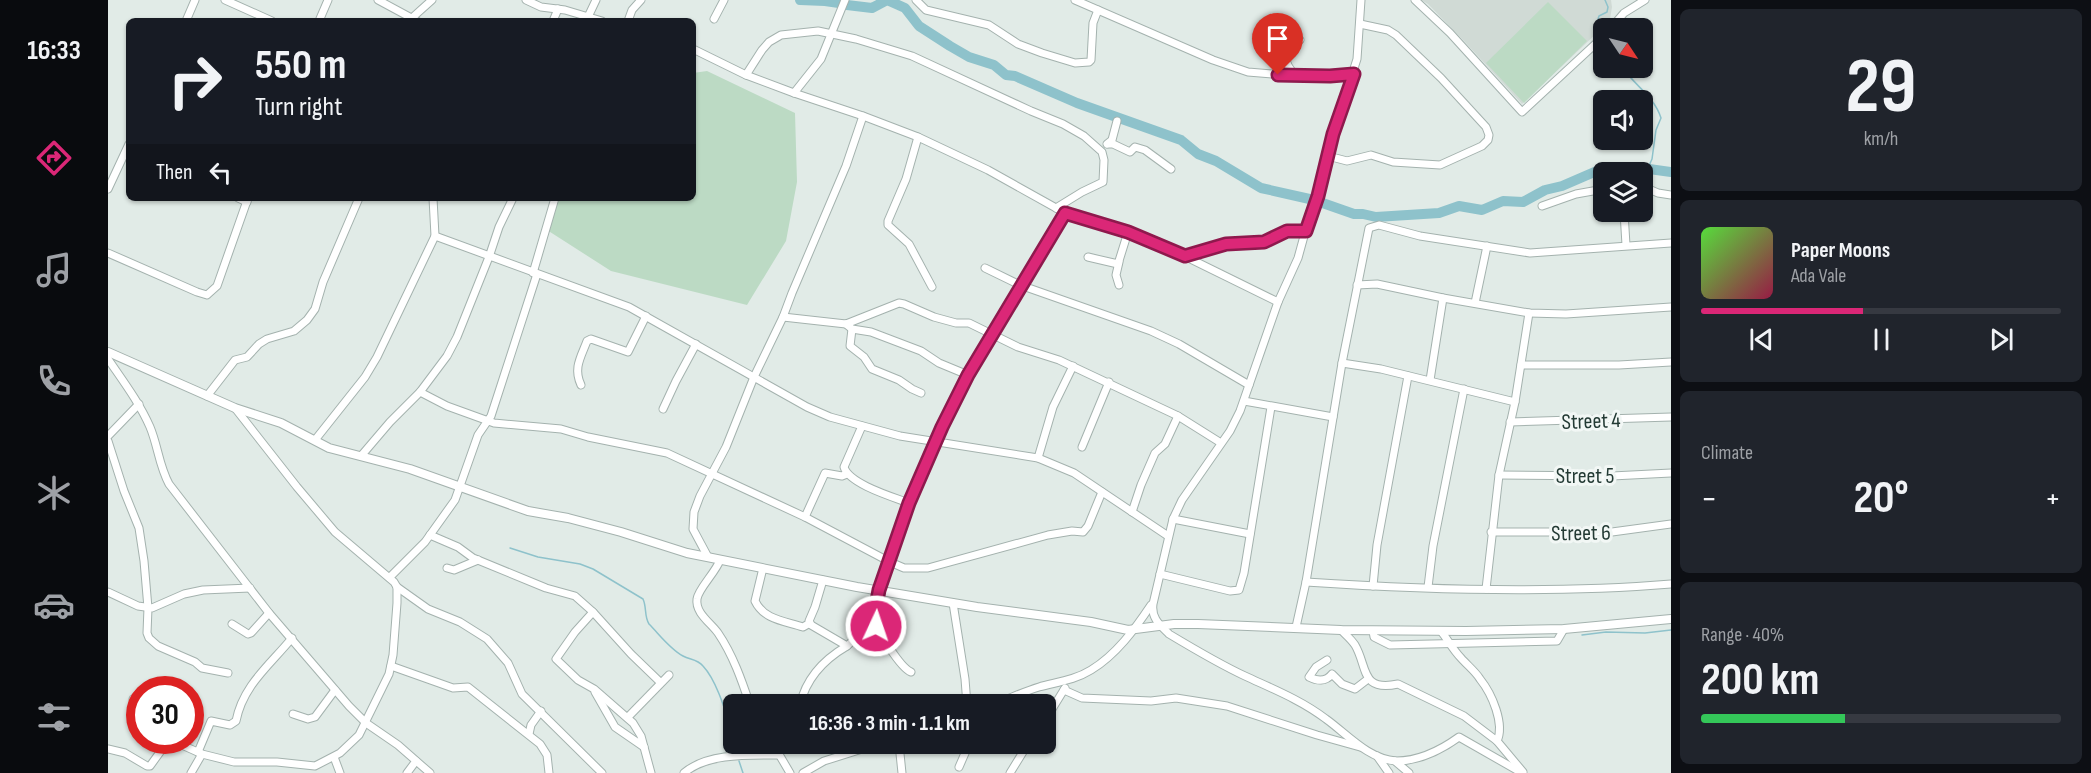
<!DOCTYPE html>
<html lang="en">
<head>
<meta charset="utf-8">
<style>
	body { margin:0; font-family:"Sofia Sans Condensed",sans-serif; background:#20242c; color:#f1f3f6; height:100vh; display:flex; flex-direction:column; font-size:22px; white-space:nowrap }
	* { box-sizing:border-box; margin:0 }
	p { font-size:20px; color:#9ea1a6 }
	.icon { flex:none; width:33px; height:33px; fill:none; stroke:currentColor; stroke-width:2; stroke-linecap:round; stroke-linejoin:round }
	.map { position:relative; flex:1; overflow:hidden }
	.panel { display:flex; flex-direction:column; gap:9px; padding:9px; background:#0d0f14; width:420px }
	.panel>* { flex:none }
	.top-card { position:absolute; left:18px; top:18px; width:570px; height:183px; border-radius:9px; box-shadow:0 2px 4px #0004; background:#171b24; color:#f1f3f6; overflow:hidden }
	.needle { width:39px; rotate:125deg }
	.tools { position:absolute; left:1485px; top:18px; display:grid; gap:12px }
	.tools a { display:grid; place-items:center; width:60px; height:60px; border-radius:9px; background:#171b24; box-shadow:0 2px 4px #0004; font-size:30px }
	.speed { position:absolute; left:18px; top:676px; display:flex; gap:12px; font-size:30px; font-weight:700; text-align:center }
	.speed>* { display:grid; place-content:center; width:78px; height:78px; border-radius:50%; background:#171b24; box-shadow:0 2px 4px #0004; line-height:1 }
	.speed .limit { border:9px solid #d22; background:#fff; color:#111 }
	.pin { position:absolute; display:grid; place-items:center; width:51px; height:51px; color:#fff; margin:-62px -26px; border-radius:50% 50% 50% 0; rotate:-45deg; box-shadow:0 0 6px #0007 }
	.pin .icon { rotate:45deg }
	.me { position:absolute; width:66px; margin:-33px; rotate:3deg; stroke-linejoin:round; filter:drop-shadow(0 0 4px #0008) }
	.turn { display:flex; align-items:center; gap:21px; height:126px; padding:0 30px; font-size:27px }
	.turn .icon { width:78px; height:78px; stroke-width:2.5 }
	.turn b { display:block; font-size:42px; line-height:51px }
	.then { display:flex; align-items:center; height:57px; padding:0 30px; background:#0003; gap:12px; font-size:22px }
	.big { font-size:45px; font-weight:700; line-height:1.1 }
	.panel .tile { flex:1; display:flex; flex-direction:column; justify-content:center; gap:9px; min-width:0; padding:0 21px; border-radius:9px; background:#20242c }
	.panel .dial { align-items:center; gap:0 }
	.dial b { font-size:78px; line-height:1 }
	.song { display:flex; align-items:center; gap:18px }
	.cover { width:72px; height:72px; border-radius:9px; background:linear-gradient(135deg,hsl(110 70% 55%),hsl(340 70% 35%)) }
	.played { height:6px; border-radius:3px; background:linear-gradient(90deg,#db2777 45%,#363941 45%) }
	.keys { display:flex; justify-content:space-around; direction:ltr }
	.heat { display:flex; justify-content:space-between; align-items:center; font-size:33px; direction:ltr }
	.charge { height:9px; border-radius:4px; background:linear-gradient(90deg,#34c759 40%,#363941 0) }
	.trip { position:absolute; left:615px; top:694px; width:333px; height:60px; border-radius:9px; background:#171b24; box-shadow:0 2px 4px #0004; font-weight:700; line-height:60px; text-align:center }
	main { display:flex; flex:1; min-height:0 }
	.tab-bar { display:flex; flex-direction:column; width:108px; justify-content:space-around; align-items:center; background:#090b0e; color:#9ea1a6 }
	.tab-bar .icon { width:42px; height:42px }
	.tab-bar .on { color:#db2777 }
	.tab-bar b { font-size:27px; color:#f1f3f6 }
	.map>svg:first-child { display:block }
</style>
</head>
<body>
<main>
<nav class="tab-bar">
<b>16:33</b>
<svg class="icon on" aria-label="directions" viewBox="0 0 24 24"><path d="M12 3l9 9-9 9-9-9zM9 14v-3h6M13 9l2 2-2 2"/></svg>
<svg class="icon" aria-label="music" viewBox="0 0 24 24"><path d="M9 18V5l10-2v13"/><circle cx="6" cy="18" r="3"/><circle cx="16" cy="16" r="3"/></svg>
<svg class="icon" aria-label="phone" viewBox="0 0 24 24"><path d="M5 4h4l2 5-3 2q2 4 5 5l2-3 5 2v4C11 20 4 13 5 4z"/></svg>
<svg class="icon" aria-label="climate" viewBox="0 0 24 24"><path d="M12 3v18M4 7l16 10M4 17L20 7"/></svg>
<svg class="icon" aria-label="car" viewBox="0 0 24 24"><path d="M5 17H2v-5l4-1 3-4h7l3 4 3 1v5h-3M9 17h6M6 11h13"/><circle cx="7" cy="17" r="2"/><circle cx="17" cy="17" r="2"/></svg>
<svg class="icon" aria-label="filters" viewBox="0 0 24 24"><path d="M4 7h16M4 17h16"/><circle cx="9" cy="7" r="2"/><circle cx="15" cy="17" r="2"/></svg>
</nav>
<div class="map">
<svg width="1563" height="773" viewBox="0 0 1563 773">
	<rect width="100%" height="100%" fill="#e1ebe7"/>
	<path fill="#d0dad5" d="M1313,0H1503L1504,7L1502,19L1492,30L1414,104L1356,41L1320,4Z"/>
	<g fill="#bcdac4">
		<path d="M1440,2L1479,41L1416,103L1378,63Z"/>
		<path d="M599,71L687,113L689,182L678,241L639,305L503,271L439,230L452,198H585V73Z"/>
	</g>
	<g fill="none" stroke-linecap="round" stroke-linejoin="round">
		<g stroke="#8ec2cb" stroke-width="1.5">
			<path d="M1497,0L1500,7L1499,12L1491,16L1490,19L1498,25L1499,28"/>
			<path d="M1515,68C1527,86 1546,96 1553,118L1548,130L1544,159L1540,168"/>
			<path d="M402,548L430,557L472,564L485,569L535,599C539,608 536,616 541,624C551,634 562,649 575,656C582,660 589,659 595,666C610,682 619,717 626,738"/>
			<path d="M1474,635L1498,632L1537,633L1563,630"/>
			<path d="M627,744L629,752"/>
			<path d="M631,761L635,773"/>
		</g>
		<g stroke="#8ec2cb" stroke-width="10">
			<path d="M692,0L717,1L731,3"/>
			<path d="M739,5L764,8L779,0L797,8L811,26L842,46L861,57L886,65L898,75L907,76L969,103L1073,140L1090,154L1108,161L1153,188L1206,200L1246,214H1255L1268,217L1331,213L1351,206L1374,210L1395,201L1415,202L1437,190L1454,186L1491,170L1508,167L1534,168L1563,172"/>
		</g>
		<g stroke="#a4b2ae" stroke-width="9">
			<g id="minor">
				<path d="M117,0L164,21"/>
				<path d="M270,0L309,21"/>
				<path d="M418,0L433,7L457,10L494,21"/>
				<path d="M808,0L818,10L881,25L910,44L934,53L967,63L981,62L983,60L985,23L990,10"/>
				<path d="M967,0L1105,60L1140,72L1199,77L1246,74"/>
				<path d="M1253,0L1249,59L1225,134L1210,196L1201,218L1190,258L1170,302L1132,411L1122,431L1074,500L1065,519L1045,604C1043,618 1052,625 1061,634C1086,649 1111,664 1137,676C1165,689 1193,700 1218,719C1239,734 1260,759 1288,761C1311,761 1333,750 1351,737L1414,773"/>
				<path d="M1307,0L1342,33L1414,112L1496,36"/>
				<path d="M305,17L324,0"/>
				<path d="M479,19L488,0"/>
				<path d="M606,19L616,0"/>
				<path d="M78,21L87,0"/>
				<path d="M211,21L220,0"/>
				<path d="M445,21L450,9"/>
				<path d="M520,21L524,10L533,0"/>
				<path d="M1503,28L1516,13L1537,0"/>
				<path d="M585,49L638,75L686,93L755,116L810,137L880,170L957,213L1020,232L1056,246L1170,302"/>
				<path d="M1534,59L1538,60"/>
				<path d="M638,75L654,50L661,42L673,35L710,31L748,39L804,56L923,111L955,124L976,136L994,152L996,160L995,182L974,192L948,208"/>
				<path d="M1188,76C1173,60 1175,53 1192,40"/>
				<path d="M686,93L713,59L737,0"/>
				<path d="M810,137L798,179L780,221V225L801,244L824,287"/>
				<path d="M999,144L1004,140L1009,121"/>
				<path d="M1000,144H1005L1022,152L1027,147L1037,150L1063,169"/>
				<path d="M1220,156L1239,161L1263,155L1285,162L1332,165L1374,146L1380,140L1381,135L1378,127L1333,78L1288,35L1280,30L1252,24"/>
				<path d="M1534,186L1550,193L1563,195"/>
				<path d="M0,189L21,144"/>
				<path d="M130,198L139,202"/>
				<path d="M1434,206L1468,194L1496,189"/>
				<path d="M1516,212L1518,245"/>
				<path d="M327,236L521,307L699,407L722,417L792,436L930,458L966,473L1060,536"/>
				<path d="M0,253L89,292L99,295L109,286L140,198"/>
				<path d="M1077,256L1118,244L1156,242L1179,231H1198"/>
				<path d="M980,257L1010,264L1020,232"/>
				<path d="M877,268L912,285L1043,331L1071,344L1141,385"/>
				<path d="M425,273L447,198"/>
				<path d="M1011,285L1008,275L1011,262"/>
				<path d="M1249,285L1269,284L1335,298L1421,313L1458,314L1563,307"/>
				<path d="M1367,303L1379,246"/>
				<path d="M675,317L738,324L791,303L796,304L826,317L848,323H861L910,347L951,360L1070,416L1113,443"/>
				<path d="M738,324L744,329L763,332L813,351L831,363L860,375"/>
				<path d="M744,329L742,346L756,357L764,369L791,380L804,389L813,393"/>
				<path d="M0,359C15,381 31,402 42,427C50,446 51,466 61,484L161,613L241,706L258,723L290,745L322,773"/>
				<path d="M1234,363L1273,369L1407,402"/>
				<path d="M1413,365H1511L1563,362"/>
				<path d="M1322,380L1335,298"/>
				<path d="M473,385C465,368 473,357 479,341L483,339L520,352L538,316"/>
				<path d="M312,392L339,406L386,423L453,429L480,437L559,453L697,517L782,562L796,568H820L940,535L964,531L975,532L980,526L994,492"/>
				<path d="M99,396L127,360L139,357L151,344L159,339L186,331L199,320L207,309L215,282L251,198"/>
				<path d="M1136,401L1225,417"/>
				<path d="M555,409L568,381L588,344"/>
				<path d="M1402,422L1563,417"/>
				<path d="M754,426L736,467C741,484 785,497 801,503"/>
				<path d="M0,436L31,404"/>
				<path d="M207,440L257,377L269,357L327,236L325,198"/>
				<path d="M0,441L16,491L31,528L36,561L40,608L39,633L41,638L50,646L87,662L94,668L120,673"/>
				<path d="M974,447L1001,382"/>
				<path d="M253,456L282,422L312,392L339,356L349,337L381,257L391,227L405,198"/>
				<path d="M930,458L945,407L965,366"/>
				<path d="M1391,475L1504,476L1563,473"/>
				<path d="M1024,512L1033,485L1047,453L1057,444L1070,416"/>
				<path d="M697,517L717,473L734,476L739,474"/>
				<path d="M1065,519L1142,534"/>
				<path d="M1383,532H1504L1563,524"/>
				<path d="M322,535L350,547L365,558L438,588L467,596L485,612L523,654L552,682"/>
				<path d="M600,557L585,529L586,512L592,496L618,447L646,377L675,317L684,293L738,166L755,116"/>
				<path d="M612,560C608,572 590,589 589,599C587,613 603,623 610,633C625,655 634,681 642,705"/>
				<path d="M339,568L346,570L370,560"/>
				<path d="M655,568L647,601C656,620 677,621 695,627L702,623"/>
				<path d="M1052,574L1122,591L1131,590L1136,573L1163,407"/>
				<path d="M282,577L317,542L347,500L370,435L383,416L429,274"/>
				<path d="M715,580L707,607L701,621L703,625L739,646L767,620"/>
				<path d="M1198,582C1318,590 1442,594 1563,584"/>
				<path d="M1265,586L1269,545L1300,376"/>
				<path d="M289,587L320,609L352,622L379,639L400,663L414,694L494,773"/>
				<path d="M1320,587L1325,546L1356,389"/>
				<path d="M1378,589L1391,475L1407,402L1421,313"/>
				<path d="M0,592L30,606L44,608L76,594L95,590L142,588"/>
				<path d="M845,603L857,679L859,705"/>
				<path d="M485,612L467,632L448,659L470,680L486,689L525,723L533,736L543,773"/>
				<path d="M124,624L140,634L143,633L161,613"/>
				<path d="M1188,627L1198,582L1234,363L1261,228L1271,225L1312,236L1422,253L1563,243"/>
				<path d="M1233,630C1238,635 1243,639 1247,645C1260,667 1252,692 1290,684L1356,716L1389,741L1415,772"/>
				<path d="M1265,631L1266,637L1282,645L1449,641L1456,629"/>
				<path d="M1333,631C1340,640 1345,650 1353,658C1359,665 1367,671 1372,679C1384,694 1397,724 1389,741"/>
				<path d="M1219,660L1208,667L1201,677C1209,681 1218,682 1224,674L1234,684L1247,689L1260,679"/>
				<path d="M283,666L345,688L360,687L432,744L439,755L441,773"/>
				<path d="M803,672C793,668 767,629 767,617C767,591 781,564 790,539C809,483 832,429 859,376C889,320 924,267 957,213"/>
				<path d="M956,690L974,698L1043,701L1068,698L1119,706L1209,735L1252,747"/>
				<path d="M487,692L507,727L536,747"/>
				<path d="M25,699L32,702"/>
				<path d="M692,705C698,678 715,660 739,646"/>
				<path d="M883,705C899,700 914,692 931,687C949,682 967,680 983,670C1008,655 1027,629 1043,605"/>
				<path d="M185,714L200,719L207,717L227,690"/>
				<path d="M520,717L561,675"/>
				<path d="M938,719L957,688"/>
				<path d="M421,734L423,725L433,711"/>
				<path d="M65,741L94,754L126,762H169L207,766L232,753L251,735L281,674L285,655L289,603V587L286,582L227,532L189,487L127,408"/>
				<path d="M665,744L682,773"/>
				<path d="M791,744L794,773"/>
				<path d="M0,749L17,753L39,766H42L60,741"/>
				<path d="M90,752L103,721L122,725L128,721C135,685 162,665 184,638"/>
				<path d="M1269,756L1281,773"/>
				<path d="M226,757L232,773"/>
				<path d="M1287,761L1301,773"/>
				<path d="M851,767L861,744"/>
				<path d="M83,773L94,754"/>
				<path d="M299,773L308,761"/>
				<path d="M576,773C599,753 641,755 670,755"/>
				<path d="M695,773L716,761L770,744"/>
				<path d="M902,773L920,744"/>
			</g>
		</g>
		<g stroke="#a4b2ae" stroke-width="10">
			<path id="tertiary" d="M0,352L127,408L173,423L221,448L302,469L420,511L460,518L513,532L579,553L749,587L869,607L983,622L1020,630L1066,624H1090L1233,630L1358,631L1456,629L1563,619"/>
		</g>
		<use href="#minor" stroke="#fff" stroke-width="7"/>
		<use href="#tertiary" stroke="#fff" stroke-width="8"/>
	</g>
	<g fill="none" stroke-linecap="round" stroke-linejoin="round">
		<g stroke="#8e194d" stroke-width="15">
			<path id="route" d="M768,626L767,612L771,590L801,503L834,427L860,375L957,213L1020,232L1077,256L1118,244L1156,242L1179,231H1198L1210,196L1225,134L1246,74L1222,76L1170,75"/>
		</g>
		<use href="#route" stroke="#db2777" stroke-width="10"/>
	</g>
	<g text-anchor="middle" stroke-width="6" stroke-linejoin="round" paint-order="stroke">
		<g font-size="22" fill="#233a34" stroke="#f2f7f5">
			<text transform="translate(1483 420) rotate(-2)" y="8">Street 4</text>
			<text x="1477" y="483">Street 5</text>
			<text transform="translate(1473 532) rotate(-1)" y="8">Street 6</text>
		</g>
	</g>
</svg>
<div class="tools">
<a><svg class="needle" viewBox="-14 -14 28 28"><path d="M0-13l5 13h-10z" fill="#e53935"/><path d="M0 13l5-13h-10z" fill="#9ea1a6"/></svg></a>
<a><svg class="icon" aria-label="sound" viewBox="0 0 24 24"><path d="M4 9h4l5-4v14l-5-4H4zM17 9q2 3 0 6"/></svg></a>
<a><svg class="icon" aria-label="layers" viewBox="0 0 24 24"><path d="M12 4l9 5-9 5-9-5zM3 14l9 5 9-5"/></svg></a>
</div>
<div class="speed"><div class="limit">30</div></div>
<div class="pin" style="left:1170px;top:75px;background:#d93025"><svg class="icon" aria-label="arrive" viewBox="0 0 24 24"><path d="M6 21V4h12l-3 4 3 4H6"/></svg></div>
<svg class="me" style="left:768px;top:626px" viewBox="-20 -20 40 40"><circle r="17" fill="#db2777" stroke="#fff" stroke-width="3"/><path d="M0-11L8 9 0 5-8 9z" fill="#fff"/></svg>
<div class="trip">16:36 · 3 min · 1.1 km</div>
<div class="top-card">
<div class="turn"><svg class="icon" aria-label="right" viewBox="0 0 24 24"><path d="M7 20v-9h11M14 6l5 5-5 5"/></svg><div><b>550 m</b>Turn right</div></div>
<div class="then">Then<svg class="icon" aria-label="left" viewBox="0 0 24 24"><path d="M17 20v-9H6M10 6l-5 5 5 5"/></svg></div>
</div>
</div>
<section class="panel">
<div class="tile dial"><b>29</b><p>km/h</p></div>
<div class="tile">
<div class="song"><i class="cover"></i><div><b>Paper Moons</b><p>Ada Vale</p></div></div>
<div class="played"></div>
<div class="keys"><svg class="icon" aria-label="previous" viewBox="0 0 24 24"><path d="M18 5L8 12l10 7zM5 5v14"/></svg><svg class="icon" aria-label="pause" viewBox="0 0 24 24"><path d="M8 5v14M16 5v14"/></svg><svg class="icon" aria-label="next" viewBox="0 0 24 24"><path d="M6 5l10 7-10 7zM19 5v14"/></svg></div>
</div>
<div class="tile"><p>Climate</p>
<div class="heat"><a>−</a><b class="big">20°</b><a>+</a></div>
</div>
<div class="tile"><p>Range · 40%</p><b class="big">200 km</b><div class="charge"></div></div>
</section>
</main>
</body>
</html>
